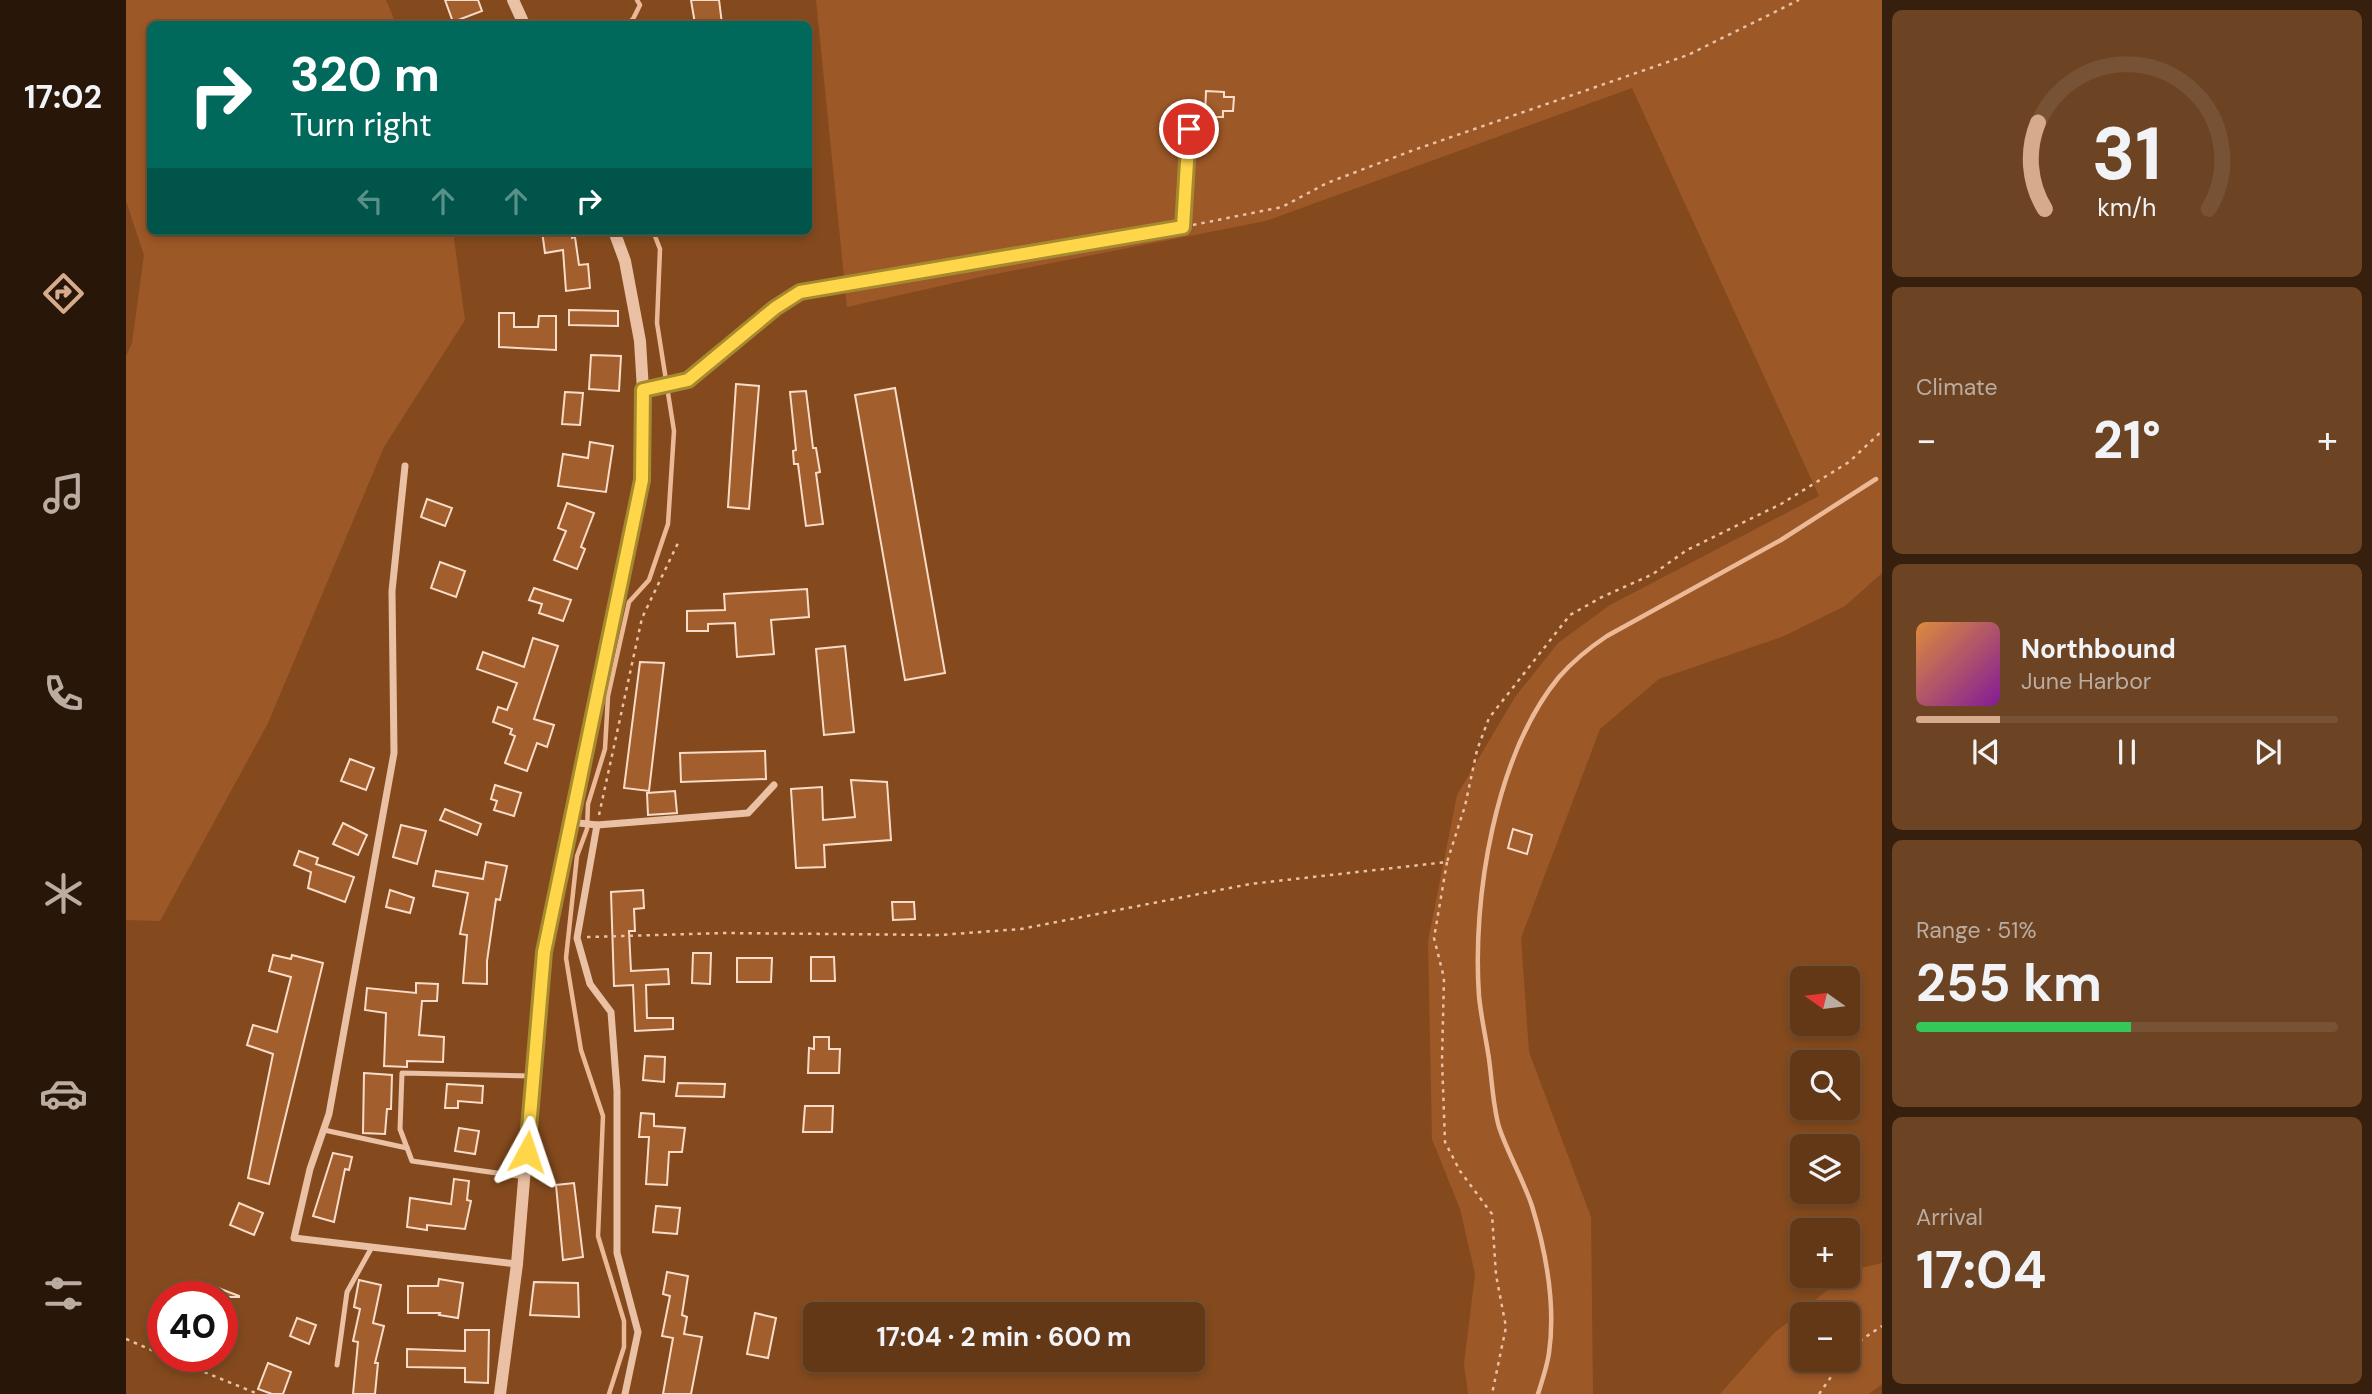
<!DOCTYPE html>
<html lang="en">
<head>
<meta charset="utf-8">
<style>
	body { margin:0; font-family:"DM Sans",sans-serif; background:#6c4323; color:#f1f3f6; height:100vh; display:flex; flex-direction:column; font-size:26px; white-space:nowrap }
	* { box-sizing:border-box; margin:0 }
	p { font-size:23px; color:#bbaca1 }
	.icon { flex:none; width:38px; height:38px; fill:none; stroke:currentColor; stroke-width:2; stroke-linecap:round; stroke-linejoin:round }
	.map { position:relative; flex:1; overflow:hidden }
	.panel { display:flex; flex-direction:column; gap:10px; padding:10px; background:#361f0c; width:490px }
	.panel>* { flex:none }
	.banner { position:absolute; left:21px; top:21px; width:665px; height:214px; border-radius:10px; box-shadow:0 4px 10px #0003,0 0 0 2px #775235; background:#00695c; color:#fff; overflow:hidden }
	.needle { width:46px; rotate:284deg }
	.fabs { position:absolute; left:1664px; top:966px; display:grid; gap:14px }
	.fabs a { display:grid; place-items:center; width:70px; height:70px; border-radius:10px; background:#633816; box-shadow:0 4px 10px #0003,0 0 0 2px #775235; font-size:35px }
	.speed { position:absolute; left:21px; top:1281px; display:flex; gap:14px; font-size:35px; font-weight:700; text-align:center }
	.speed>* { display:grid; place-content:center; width:91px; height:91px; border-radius:50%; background:#633816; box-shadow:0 4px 10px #0003,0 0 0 2px #775235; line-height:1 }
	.speed .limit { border:10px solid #d22; background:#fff; color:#111 }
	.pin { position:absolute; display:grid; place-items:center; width:60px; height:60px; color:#fff; margin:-30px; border:4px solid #fff; border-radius:50%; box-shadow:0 2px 7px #0007 }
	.me { position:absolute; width:77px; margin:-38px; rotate:5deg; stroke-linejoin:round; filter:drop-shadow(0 0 5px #0008) }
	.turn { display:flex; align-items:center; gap:24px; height:147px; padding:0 28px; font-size:32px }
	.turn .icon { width:91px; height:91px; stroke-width:2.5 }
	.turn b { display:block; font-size:49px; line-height:60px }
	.lanes { display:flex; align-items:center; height:66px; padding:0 28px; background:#0003; justify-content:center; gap:35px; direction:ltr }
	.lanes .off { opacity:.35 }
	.big { font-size:52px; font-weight:700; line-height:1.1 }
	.panel .card { flex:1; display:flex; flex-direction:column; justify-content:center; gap:10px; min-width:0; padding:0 24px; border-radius:10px; background:#6c4323 }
	.panel .dial { align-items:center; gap:0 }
	.dial svg { height:182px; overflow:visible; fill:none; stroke:#775235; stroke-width:7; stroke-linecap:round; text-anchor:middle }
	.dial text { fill:#f1f3f6; stroke:none }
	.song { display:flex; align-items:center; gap:21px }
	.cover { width:84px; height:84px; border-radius:10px; background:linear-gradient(135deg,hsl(30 70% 55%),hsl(290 70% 35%)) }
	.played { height:7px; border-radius:4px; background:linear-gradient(90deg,#d6ab8b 20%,#775235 20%) }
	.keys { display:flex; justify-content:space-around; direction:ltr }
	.heat { display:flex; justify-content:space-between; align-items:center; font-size:38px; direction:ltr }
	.charge { height:10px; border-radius:5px; background:linear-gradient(90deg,#34c759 51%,#775235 0) }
	.trip { position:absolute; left:677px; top:1302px; width:402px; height:70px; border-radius:10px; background:#633816; box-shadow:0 4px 10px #0003,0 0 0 2px #775235; font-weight:700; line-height:70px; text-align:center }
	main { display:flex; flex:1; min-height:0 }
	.tab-bar { display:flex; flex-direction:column; width:126px; justify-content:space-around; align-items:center; background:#281609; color:#bbaca1 }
	.tab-bar .icon { width:49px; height:49px }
	.tab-bar .on { color:#d6ab8b }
	.tab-bar b { font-size:32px; color:#f1f3f6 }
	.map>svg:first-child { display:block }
</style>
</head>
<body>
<main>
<nav class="tab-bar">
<b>17:02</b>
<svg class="icon on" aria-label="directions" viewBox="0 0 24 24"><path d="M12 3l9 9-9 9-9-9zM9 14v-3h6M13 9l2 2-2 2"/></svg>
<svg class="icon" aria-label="music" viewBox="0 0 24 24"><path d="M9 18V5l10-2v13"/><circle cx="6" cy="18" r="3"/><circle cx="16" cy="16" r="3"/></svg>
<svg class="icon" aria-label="phone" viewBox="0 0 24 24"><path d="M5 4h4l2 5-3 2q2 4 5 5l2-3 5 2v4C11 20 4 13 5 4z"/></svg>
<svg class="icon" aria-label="climate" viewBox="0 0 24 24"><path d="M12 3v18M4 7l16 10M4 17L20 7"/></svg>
<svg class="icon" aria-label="car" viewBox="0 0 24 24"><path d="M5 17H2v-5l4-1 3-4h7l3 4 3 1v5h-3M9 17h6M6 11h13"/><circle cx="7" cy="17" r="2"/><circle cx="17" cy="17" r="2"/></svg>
<svg class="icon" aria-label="filters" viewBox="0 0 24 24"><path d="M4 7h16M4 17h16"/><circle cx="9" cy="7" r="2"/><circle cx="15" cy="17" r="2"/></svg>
</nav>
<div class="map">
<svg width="1756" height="1394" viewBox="0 0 1756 1394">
	<rect width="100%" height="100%" fill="#844a1d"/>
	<g fill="#9d5827" fill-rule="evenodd">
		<path d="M0,0H260L270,24H24V231H327L339,320L258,447L142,723L34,921L0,920V356L6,343L18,255L0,201Z"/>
		<path d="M690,0H1756V573L1719,606L1658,636L1533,679L1474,729L1395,938L1403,1052L1465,1217L1467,1394H1342L1338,1364L1349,1274L1334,1209L1306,1139L1302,941L1331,795L1389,697L1432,643L1484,605L1693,496L1506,88L1140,221L859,276L721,307Z"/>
		<path d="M1756,1263V1384L1743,1394H1594L1647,1334L1726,1270ZM1676,1314H1722V1360H1676Z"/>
	</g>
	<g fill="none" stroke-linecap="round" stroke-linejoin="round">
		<g stroke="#ecb997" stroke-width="4.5">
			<path d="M501,24L507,19L514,5L511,0"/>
			<path d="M483,1394L498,1347V1321L472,1236L477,1116L455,1050L440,958L451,856L461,829L462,804L479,749L482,696L503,602L523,580L542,524L548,431L531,323L534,249L527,231"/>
			<path d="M1412,1394C1416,1381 1421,1367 1423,1353C1430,1304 1420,1252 1406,1206C1397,1179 1382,1154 1373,1127C1367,1106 1366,1081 1363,1059C1360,1038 1355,1017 1353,996C1346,898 1369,755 1433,677C1447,661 1463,648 1481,636L1655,540L1750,479"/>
		</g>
	</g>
	<g fill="#a25e2c" stroke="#f8dcc9" stroke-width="2">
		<path d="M319,0H352L356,11L327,22Z"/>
		<path d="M565,0H593L596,24H569Z"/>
		<path d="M1080,91L1098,92V97H1108L1107,111H1097V117H1079Z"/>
		<path d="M416,231H445L446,238L449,237L453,265L462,264L464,288L440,291L437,250L419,253Z"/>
		<path d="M443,310L492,311V326L443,325Z"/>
		<path d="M373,313H388V327H412L413,316H430V350L373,347Z"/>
		<path d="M465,355L495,356L493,391L463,389Z"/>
		<path d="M610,384L633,386L623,509L602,507Z"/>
		<path d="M769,388L819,673L779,680L729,395Z"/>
		<path d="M680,391L687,448H690L694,472L690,473L697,524L680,526L672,464H668L667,451L670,450L664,392Z"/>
		<path d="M439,392L457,393L454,425L436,424Z"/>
		<path d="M464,442L487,446L480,492L432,486L437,454L462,458Z"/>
		<path d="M301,499L326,508L319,526L295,517Z"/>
		<path d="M441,503L468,513L455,547L459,549L451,569L428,560L440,531L432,528Z"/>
		<path d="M314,562L339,571L330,597L305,588Z"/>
		<path d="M408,588L445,600L437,621L413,613L416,604L403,600Z"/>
		<path d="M681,589L683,617L645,620L648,654L611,657L609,623L582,624V631H561V611L599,610L598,594Z"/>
		<path d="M407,638L432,646L408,719L428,725L421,747L411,743L401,771L379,763L389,736L384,734L386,729L367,722L372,707L381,710L391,683L351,669L357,652L398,667Z"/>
		<path d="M719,646L728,732L698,735L690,649Z"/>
		<path d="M514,662L538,663L523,791L498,788Z"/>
		<path d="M639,751L640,779L555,782L554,753Z"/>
		<path d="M224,759L248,768L240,790L215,781Z"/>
		<path d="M725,780L761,782L765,840L698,845L699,867L670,868L665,789L696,787L697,820L729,817Z"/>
		<path d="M369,785L395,793L388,816L368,810L371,801L365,799Z"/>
		<path d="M549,791L551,813L522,815L521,793Z"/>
		<path d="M319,809L355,824L351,835L314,820Z"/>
		<path d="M217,823L241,835L232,855L207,844Z"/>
		<path d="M275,825L300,831L291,864L267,857Z"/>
		<path d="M1387,829L1406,835L1401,854L1382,848Z"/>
		<path d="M173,851L192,858L190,864L228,877L219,902L182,888L185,872L168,865Z"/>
		<path d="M360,862L381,866L374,900L370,899L361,961V984L337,983L341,935L334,934L342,893L307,886L310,871L357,879Z"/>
		<path d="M264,890L288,898L284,913L260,907Z"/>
		<path d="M517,890L518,908L508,909L509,931H503L505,971L542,969L543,984L520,985L521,1018H547V1029L509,1031L507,985L488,986L485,892Z"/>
		<path d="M766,902H788L789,919L767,920Z"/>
		<path d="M567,953H585L584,984L566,983Z"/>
		<path d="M147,955L165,959L166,955L197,963L143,1184L122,1178L147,1054L121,1045L127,1025L151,1032L165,977L143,971Z"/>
		<path d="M685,957H708L709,981H685Z"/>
		<path d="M611,958H646L645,982H611Z"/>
		<path d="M290,983L312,984L311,1001H296L293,1035L318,1037L317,1062L281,1061V1067L258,1066L260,1013L239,1010L241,988L290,993Z"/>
		<path d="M688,1037H703V1049H714L713,1073H682L683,1048L688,1049Z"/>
		<path d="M519,1056L539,1057L538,1082L517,1080Z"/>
		<path d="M238,1073L266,1075L265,1109H261L259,1134L237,1133Z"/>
		<path d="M552,1083L599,1084L598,1097L550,1096Z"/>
		<path d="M321,1084L357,1086L356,1103L332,1101V1108H319Z"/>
		<path d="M679,1106H707L706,1132H677Z"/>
		<path d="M515,1113L528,1114V1126L559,1128L556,1152H543L541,1185L520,1184L523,1137H513Z"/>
		<path d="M333,1128L353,1131L349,1154L329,1151Z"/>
		<path d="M207,1153L226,1157L223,1170L219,1169L208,1222L187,1216Z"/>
		<path d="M328,1179L343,1181L341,1200L345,1201L339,1229L301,1225V1230L281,1227L284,1198L325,1204Z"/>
		<path d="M448,1183L457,1257L437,1260L430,1185Z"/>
		<path d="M113,1203L137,1213L128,1235L104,1225Z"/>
		<path d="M530,1206L554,1208L551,1234L527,1232Z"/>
		<path d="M541,1272L562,1276L556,1315L561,1317L558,1334L576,1337L565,1394H537L547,1338L536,1336L544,1296L537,1294Z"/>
		<path d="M313,1279L337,1283L332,1318L313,1315L314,1313H282V1286H312Z"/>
		<path d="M233,1280L255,1285L247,1323L258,1326L249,1363H252L249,1394H227L232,1342L227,1341L234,1309L228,1307Z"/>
		<path d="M74,1281L113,1296V1297H68Z"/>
		<path d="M408,1282L452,1283L453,1317L404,1315Z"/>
		<path d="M629,1313L650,1318L642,1358L621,1354Z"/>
		<path d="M171,1318L190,1325L183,1344L164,1336Z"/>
		<path d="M339,1330H363L362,1383L339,1382V1368L281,1367V1349L339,1351Z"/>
		<path d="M142,1363L165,1372L157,1394H146L132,1389Z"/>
	</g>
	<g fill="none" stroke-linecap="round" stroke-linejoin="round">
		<g stroke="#eac1a4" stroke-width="2.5" stroke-dasharray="3.5 5" stroke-linecap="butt">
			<path d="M1067,225L1156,207L1201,183L1285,151L1562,55L1673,0"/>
			<path d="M473,815L516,618L552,543"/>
			<path d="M1321,862L1308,938L1318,978L1316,1060L1319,1142L1334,1171L1366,1214L1370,1275L1380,1327L1366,1394"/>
			<path d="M461,937L597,933L813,935L895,929L1124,884L1321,862L1339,806L1351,750L1363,718L1444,615L1476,597L1527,574L1561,550L1655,504L1723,462L1756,431"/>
			<path d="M0,1339L37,1355"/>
			<path d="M1722,1353L1726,1346L1756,1326"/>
			<path d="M39,1356L132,1394"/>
			<path d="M1693,1394L1717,1360"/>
		</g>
		<g stroke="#eac1a4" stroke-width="5">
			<path d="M546,384L562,380L649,308L674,292L1057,227L1064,105"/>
			<path d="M198,1130L281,1148"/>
			<path d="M399,1177L286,1161L274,1129L276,1073L405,1076"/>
			<path d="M211,1365L221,1292L246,1247"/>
		</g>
		<g stroke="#eac1a4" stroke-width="7">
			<path d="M517,390L546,384"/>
			<path d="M279,466L266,591L268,753L203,1114L184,1169L168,1238L391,1264"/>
			<path d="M444,822L471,825L622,813L648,785"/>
			<path d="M471,825L451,938L464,984L485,1012L491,1091V1253L512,1332L499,1394"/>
		</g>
		<g stroke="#eac1a4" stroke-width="12">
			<path d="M387,0L398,24"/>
			<path d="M374,1394L391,1264L417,952L516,480L517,390L514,341L499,261L488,231"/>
		</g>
	</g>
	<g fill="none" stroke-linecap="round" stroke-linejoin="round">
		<g stroke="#a68a30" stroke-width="18">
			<path id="route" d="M401,1152L418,952L516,480L517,390L562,380L649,308L674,292L1057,227L1063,129"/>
		</g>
		<use href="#route" stroke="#ffd54a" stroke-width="12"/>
	</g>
</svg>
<div class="fabs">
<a><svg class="needle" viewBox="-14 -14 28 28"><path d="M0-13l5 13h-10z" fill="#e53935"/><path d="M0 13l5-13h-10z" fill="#bbaca1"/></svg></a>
<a><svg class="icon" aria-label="search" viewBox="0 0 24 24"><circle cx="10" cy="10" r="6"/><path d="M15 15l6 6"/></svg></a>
<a><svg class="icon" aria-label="layers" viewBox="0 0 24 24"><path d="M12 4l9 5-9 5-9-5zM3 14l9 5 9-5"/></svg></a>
<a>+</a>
<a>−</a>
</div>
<div class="speed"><div class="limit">40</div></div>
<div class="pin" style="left:1063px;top:129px;background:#d93025"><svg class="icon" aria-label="arrive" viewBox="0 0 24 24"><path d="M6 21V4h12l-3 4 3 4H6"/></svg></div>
<svg class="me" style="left:401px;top:1152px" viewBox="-20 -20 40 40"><path d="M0-17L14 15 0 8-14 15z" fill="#ffd54a" stroke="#fff" stroke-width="4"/></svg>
<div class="trip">17:04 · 2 min · 600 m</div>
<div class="banner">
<div class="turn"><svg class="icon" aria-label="right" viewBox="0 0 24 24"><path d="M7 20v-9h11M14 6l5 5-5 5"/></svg><div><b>320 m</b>Turn right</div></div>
<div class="lanes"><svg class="icon off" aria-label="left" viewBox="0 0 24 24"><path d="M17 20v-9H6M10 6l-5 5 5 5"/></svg><svg class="icon off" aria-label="ahead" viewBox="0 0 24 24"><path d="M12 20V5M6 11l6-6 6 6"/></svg><svg class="icon off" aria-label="ahead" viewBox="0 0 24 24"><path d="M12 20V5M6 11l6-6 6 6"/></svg><svg class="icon" aria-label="right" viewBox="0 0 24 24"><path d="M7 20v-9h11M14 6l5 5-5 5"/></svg></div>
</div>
</div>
<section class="panel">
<div class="card dial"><svg viewBox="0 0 100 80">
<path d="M14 69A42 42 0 1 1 86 69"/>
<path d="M14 69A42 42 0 0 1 11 31" stroke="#d6ab8b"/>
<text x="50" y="56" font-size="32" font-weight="700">31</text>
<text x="50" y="72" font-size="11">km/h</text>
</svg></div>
<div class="card"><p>Climate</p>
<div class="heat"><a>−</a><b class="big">21°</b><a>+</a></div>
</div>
<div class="card">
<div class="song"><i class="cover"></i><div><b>Northbound</b><p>June Harbor</p></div></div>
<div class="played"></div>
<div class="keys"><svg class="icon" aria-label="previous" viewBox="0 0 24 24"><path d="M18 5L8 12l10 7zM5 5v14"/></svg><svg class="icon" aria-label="pause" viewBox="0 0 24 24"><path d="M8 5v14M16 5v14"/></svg><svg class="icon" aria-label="next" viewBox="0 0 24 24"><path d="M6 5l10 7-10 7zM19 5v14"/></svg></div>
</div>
<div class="card"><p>Range · 51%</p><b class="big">255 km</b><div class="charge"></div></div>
<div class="card"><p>Arrival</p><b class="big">17:04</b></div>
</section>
</main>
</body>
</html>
